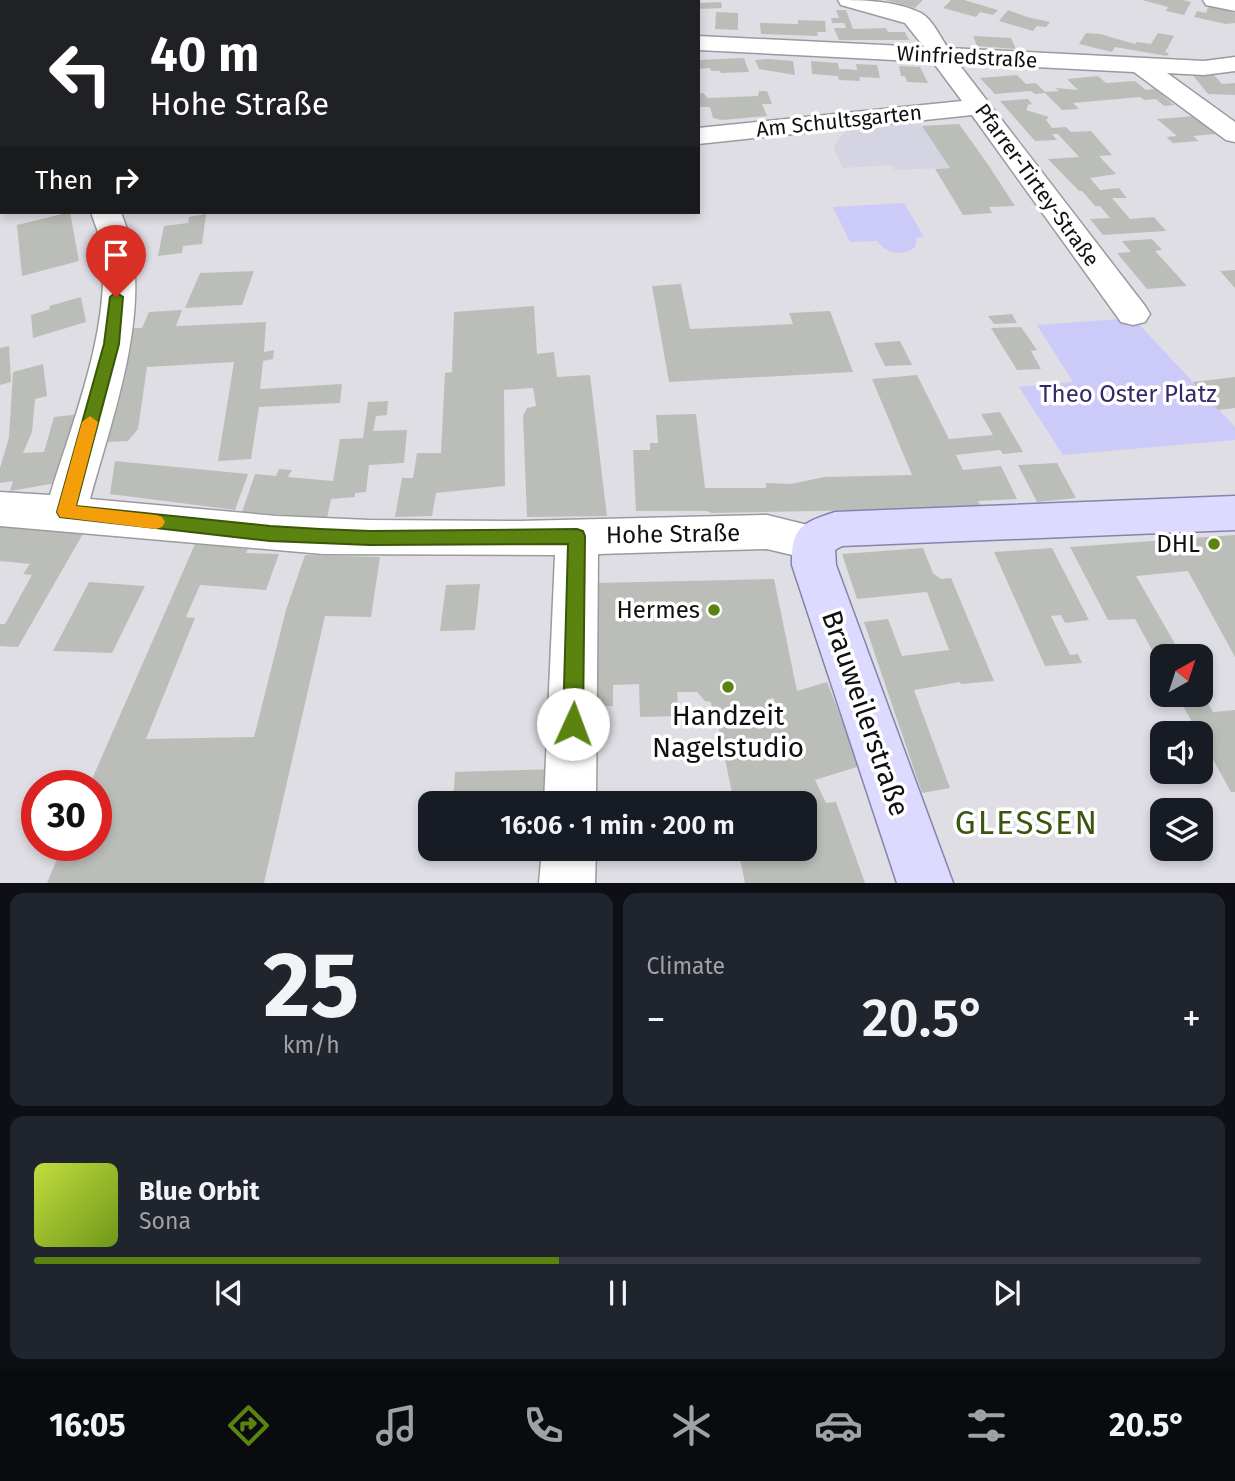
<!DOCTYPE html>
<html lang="en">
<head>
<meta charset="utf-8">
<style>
	body { margin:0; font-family:"Fira Sans",sans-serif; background:#20242c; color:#f1f3f6; height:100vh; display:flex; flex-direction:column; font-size:26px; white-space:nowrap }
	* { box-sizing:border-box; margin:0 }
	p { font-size:23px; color:#9ea1a6 }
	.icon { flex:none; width:38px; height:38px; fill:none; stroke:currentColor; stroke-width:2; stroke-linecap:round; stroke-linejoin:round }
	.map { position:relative; height:883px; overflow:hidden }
	.sheet { display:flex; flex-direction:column; gap:10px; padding:10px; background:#0d0f14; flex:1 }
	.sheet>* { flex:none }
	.guide { position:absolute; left:0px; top:0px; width:700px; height:214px; box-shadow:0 4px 10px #0003; background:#202124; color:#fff; overflow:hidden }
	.needle { width:46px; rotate:39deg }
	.tools { position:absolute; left:1150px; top:644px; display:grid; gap:14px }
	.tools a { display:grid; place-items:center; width:63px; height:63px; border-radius:14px; background:#171b24; box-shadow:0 4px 10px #0003; font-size:35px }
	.speed { position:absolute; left:21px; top:770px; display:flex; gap:14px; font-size:35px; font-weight:700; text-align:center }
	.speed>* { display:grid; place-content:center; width:91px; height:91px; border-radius:50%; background:#171b24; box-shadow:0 4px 10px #0003; line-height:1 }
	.speed .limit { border:10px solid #d22; background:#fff; color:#111 }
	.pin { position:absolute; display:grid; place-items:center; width:60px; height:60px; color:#fff; margin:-72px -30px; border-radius:50% 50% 50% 0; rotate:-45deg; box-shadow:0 0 7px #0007 }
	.pin .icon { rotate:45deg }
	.me { position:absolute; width:77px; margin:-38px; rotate:2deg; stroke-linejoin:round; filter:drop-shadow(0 0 5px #0008) }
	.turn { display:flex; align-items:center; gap:24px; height:147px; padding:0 35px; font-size:32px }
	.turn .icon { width:91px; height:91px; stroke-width:2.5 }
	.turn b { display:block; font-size:49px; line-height:60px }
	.then { display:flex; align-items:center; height:66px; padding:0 35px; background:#0003; gap:14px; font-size:26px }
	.big { font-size:52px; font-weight:600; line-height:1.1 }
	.sheet .widget { flex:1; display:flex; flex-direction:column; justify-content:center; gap:10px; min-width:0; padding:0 24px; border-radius:14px; background:#20242c }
	.sheet .dial { align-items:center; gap:0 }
	.dial b { font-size:91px; line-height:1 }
	.song { display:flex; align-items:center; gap:21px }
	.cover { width:84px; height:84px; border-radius:10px; background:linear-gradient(135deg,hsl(70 70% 55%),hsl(80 70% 35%)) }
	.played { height:7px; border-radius:4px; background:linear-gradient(90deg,#5a840f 45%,#363941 45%) }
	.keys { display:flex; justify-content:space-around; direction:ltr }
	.heat { display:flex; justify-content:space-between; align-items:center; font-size:38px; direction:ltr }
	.sheet .tiles { flex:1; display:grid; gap:10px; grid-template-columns:1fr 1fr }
	.widget:last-child { grid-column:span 2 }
	.trip { position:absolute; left:418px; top:791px; width:399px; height:70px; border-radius:14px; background:#171b24; box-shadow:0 4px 10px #0003; font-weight:600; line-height:70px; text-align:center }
	.menu { display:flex; height:112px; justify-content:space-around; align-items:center; background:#090b0e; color:#9ea1a6 }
	.menu .icon { width:49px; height:49px }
	.menu .on { color:#5a840f }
	.menu b { font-size:32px; color:#f1f3f6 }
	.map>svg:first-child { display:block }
</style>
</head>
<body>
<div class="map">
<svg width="1235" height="883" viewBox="0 0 1235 883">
	<rect width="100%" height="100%" fill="#dfdee5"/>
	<path fill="#d5d4e2" d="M917,118L922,126L959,124L989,166L895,170L891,165L843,168L833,147L850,126Z"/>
	<g fill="#cccaf9">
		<path d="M904,203L924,237L916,238V246C904,257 886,254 877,241L850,242L833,207Z"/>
		<path d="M1133,318L1235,427V440L1063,455L1019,387L1073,382L1037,325Z"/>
	</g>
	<g fill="#bbbeb8" fill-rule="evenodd">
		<path d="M885,0H923L915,8Z"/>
		<path d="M951,0H964L998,10L993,15L980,12L976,17L943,8Z"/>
		<path d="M1142,0H1183L1191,2L1184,15L1166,11L1168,7Z"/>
		<path d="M721,2L722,8L701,9L698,5V3Z"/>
		<path d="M1209,5L1235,13V23L1226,24L1194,17L1197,11L1206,13Z"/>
		<path d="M836,10H846L853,29L886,28L888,32H905L909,40H839L834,28H846L844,23H832L831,18H839Z"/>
		<path d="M1008,10L1027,17L1050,22L1046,27L1037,26L1033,31L999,21Z"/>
		<path d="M716,12L738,13V30L715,29Z"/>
		<path d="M798,20L825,21L826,32H817L818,36L761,34L760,23L798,24Z"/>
		<path d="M1086,33L1100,34L1135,44L1137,42L1151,44L1158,33L1174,36L1165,52L1169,53L1167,56L1115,47L1112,52L1079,44Z"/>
		<path d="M973,36L1011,38L1016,49L977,46Z"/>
		<path d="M744,58L749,72L721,73L720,71H711L710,68L698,69V60Z"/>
		<path d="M769,59L793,61L795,75L759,69L755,60Z"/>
		<path d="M811,61L838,63L839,69H847L857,70L856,64L877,65L880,78L859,77L860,81L839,80L838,76L812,74Z"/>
		<path d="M899,66L920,67L928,83L907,82L905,76H901Z"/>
		<path d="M1192,74L1214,75L1222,84L1235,83V95L1208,94Z"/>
		<path d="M1017,75L1026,84L1036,83L1045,92L1059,91L1055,88L1078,90L1067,79L1098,76L1106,83L1135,81L1146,90L1155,89L1174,105L1164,106L1156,99L1144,100L1140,97L1073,103L1079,109L1062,110L1045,93L1035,94L1031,91L995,94L980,78Z"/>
		<path d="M759,91H767L772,104H762L767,116L722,120L713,118L710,107H698V94L703,93L708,98L758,96Z"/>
		<path d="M1028,99L1032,104L1027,105L1028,107L1026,110L1049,117L1046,120L1052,128L1066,127L1071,132L1091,131L1112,155L1099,156L1116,174L1090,178L1100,190L1119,188L1127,198H1112L1130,219L1154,217L1166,231L1103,235L1090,219L1110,218L1100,206H1095L1082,191H1079L1048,159L1079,157L1058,134H1052L1057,140L1035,141L1000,101Z"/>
		<path d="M1196,116L1217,134L1193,136L1199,141L1173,143L1166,137L1177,136L1157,119Z"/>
		<path d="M959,124L989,166L1015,206L989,207L992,213L963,215L935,169L950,168L922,126Z"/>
		<path d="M70,212L79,261L22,276L17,225Z"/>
		<path d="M206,214L202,244L183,246L182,253L158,256L164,226L188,223L189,217Z"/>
		<path d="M1152,239L1162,250L1155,251L1187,286L1147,289L1117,253L1131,252L1122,241Z"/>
		<path d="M1235,270V288L1220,271Z"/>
		<path d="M254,271L242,305L185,308L200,273Z"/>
		<path d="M681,284L690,329L793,324L789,313L830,311L853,372L669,382L652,286Z"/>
		<path d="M81,297L86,322L33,338L31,315L50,309L49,306Z"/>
		<path d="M534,306L537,354L554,352L557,377L590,375L607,516L527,517L523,416L527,408L536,406L533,388L504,390L505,486L436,493L432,516L395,517L402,478H413L417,453H441L445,373L452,372L454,312Z"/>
		<path d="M182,310L176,326L266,322L264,352L274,350L273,359L263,361L260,389L342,384L340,403L259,407L251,459L218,461L234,362L147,367L138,429L128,441L108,442L131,328H142L149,312Z"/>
		<path d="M1012,314L1017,323L994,324L988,316Z"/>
		<path d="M1021,327L1037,350L1031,351L1041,369L1017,370L991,328Z"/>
		<path d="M900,341L912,365L885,366L874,343Z"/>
		<path d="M9,346L11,382L0,385V348Z"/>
		<path d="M43,364L47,396L35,399L32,432L23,453L44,452L54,417L80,414L62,482L10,491L13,481L0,483V468L9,437L13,372Z"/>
		<path d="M917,375L949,439L993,435L981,414L1000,412L1023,452L1003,454L1000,450L956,455L963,470L1001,466L1017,499L978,501L982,508L712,513L706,511H636L633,450H650V443H658L656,415L696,414L705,488H766V483L791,484L824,477L912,475L872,379Z"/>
		<path d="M1235,377V408L1218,410L1193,382Z"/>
		<path d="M388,401L387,415L376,416L373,431L407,430L404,463L369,465L366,492L355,493V497L331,499L327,518L242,512L255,474L276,476L279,469L292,470L288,477L333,481L340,439L363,438L368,402Z"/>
		<path d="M115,461L248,474L235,510L110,494Z"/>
		<path d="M1057,463L1076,498L1037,502L1018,465Z"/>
		<path d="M0,527L84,532L18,647L0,646V624H5L32,575L23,574L30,564L0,561Z"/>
		<path d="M1235,535V657L1188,571L1136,576L1182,656H1162V668L1135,619L1108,620L1070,547Z"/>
		<path d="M195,544L248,549L246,553L279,554L266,590L200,585L186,617L195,618L146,739L254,737L286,610L305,555L380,557L371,617L325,616L264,883H47L63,845H96V786H89Z"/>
		<path d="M923,548L933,573L941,579L951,578L994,681L961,684L960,682L914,690L950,788L922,793L864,622L888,619L902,656L949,650L927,592L857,599L842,554Z"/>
		<path d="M1052,548L1089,620L1065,623L1061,615L1051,616L1070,655L1078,654L1082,663L1045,666L994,552Z"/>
		<path d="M774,579L797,691L827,682L860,766L815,780L826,803L836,802L865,883H745L738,849H805V803H734L715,710H712L711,702L705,701L697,692H677L679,716L640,717L639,684L613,685V706H597L594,583ZM773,698L783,718L773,721L766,700Z"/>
		<path d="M89,582L145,586L112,653L53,651Z"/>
		<path d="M480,584L475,630L440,631L446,585Z"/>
		<path d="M1200,690L1213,712L1235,710V792H1231L1177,695H1200Z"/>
		<path d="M555,769L554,803H453L455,772Z"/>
		<path d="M449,849H532L531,852L448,855Z"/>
	</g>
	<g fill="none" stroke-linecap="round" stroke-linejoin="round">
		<g stroke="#9a9aa0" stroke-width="3">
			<g id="minor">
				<path d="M0,0H10L11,2H2L0,10Z"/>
				<path d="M122,0H144L121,2Z"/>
				<path d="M344,0H366L343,2Z"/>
				<path d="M838,0C865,0 896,1 921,13C933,20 940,37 948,48L1204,61L1235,57V71L1204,75L1167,73L1235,122V142L1226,140L1134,72L958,63L1145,306L1150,314L1145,322L1133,325L1121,322L972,115L698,144V128L962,101L933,62L698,50V36L924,47L905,23L841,5Z"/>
				<path d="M1203,0H1235V11L1206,5Z"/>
				<path d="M0,103L2,104V120L0,119Z"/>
				<rect x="0" y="177" width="2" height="18"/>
				<path d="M91,212H121C124,222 129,232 131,243C148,322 111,422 90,499L277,516L369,520L519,521L767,515L828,530L834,542L828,554L813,560L767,549L598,554L596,803H544L555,555L323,554L0,526V492L50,495C73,420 113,323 101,243C99,233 94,222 91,212Z"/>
				<path d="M542,849H596L595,883H539Z"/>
			</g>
		</g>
		<g stroke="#8583ab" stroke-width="3">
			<path id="major" d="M1235,496V530L842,546L835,550L836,565L953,883H897L792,565C791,528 801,523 835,512Z"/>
		</g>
		<use href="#minor" fill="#fff" fill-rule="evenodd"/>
		<use href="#major" fill="#dcdafe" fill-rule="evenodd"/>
	</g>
	<path fill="#5a840f" stroke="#3a560a" stroke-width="2" d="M116,292L123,297L119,344L76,506L270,526L320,529L370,531L577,529L583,531L585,536L583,724L580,732L573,734L566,732L563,724L568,544L370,545L270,541L60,517L57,512L104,344L110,297Z"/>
	<path fill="#f59e0b" d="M90,416L98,422L76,506L156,515L162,517L165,522L162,527L156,529L60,517L57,512L82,422Z"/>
	<g fill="#5a840f" stroke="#fff" stroke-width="2.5">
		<circle cx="1214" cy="544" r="7"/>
		<circle cx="714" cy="610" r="7"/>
		<circle cx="728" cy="687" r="7"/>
	</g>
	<g text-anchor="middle" stroke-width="7" stroke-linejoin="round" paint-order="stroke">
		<g font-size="21" fill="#101012" stroke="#fff">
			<text transform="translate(967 57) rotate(3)" y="7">Winfriedstraße</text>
			<text transform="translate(839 121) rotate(-6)" y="7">Am Schultsgarten</text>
			<text transform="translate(1037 185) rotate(54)" y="7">Pfarrer-Tirtey-Straße</text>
		</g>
		<g font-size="24" fill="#352a69" stroke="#fff">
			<text x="1128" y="402">Theo Oster Platz</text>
		</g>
		<g font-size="24" fill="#101012" stroke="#fff">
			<text transform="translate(673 534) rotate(-1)" y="8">Hohe Straße</text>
		</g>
		<g font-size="24" fill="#101012" stroke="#fff" text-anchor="end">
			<text x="1200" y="552">DHL</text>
			<text x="700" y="618">Hermes</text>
		</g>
		<g font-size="28" fill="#101012" stroke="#fff">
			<text transform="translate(866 713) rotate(71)" y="10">Brauweilerstraße</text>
		</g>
		<g font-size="28" fill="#101012" stroke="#fff">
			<text x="728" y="725">Handzeit<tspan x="728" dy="32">Nagelstudio</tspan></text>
		</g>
		<g font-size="33" letter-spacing="2" fill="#3b5610" stroke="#fff">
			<text x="1027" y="834">GLESSEN</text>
		</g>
	</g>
</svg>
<div class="tools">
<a><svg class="needle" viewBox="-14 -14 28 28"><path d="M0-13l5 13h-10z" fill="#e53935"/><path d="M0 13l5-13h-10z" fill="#9ea1a6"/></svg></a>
<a><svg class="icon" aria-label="sound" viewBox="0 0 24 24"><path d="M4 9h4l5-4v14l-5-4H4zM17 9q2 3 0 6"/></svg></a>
<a><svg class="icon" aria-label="layers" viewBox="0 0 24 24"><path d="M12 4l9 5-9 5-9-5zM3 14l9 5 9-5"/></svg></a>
</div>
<div class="speed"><div class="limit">30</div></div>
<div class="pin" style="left:116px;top:297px;background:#d93025"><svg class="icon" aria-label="arrive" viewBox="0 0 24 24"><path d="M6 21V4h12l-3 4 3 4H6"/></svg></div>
<svg class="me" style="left:573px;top:724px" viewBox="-20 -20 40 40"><circle r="19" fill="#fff"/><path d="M0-13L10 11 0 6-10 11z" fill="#5a840f"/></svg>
<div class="trip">16:06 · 1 min · 200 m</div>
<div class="guide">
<div class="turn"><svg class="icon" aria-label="left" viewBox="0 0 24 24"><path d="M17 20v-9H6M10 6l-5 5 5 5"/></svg><div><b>40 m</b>Hohe Straße</div></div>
<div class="then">Then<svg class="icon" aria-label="right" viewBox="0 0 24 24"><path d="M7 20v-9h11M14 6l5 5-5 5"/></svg></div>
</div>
</div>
<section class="sheet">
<div class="tiles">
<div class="widget dial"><b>25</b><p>km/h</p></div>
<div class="widget"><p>Climate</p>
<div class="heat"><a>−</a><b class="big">20.5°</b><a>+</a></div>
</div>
<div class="widget">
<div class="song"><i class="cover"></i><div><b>Blue Orbit</b><p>Sona</p></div></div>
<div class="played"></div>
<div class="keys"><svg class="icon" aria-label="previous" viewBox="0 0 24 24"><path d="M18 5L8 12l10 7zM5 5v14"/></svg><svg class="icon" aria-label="pause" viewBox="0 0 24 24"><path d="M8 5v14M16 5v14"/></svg><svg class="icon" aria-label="next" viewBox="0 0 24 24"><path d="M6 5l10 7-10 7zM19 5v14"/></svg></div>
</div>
</div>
</section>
<nav class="menu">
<b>16:05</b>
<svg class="icon on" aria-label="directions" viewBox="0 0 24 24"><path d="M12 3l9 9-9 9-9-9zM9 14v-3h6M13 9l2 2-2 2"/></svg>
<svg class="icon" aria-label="music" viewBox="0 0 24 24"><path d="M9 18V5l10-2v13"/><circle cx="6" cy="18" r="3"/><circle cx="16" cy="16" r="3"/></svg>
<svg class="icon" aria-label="phone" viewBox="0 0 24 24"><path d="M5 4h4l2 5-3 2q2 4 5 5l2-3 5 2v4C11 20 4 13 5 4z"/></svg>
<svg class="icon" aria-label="climate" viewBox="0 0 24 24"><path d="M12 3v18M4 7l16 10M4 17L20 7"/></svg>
<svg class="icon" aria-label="car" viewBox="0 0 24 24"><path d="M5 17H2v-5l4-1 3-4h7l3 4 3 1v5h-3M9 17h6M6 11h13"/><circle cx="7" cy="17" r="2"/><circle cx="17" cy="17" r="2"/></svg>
<svg class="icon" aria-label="filters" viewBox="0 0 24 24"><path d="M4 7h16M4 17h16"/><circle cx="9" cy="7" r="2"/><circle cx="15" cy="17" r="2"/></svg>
<b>20.5°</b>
</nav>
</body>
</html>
